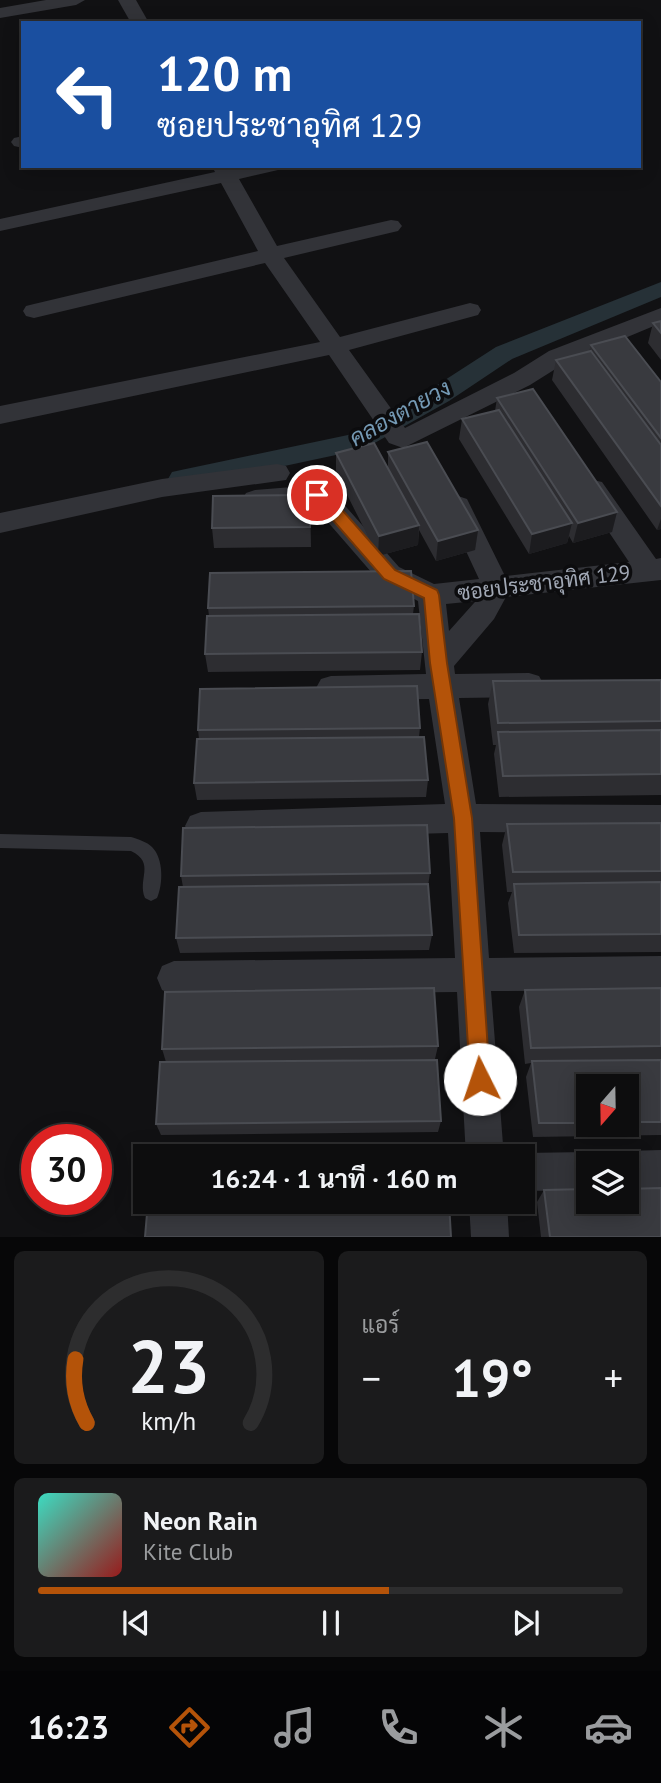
<!DOCTYPE html>
<html lang="th">
<head>
<meta charset="utf-8">
<style>
	body { margin:0; font-family:"PT Sans",Sarabun,sans-serif; background:#1b1b1c; color:#f1f3f6; height:100vh; display:flex; flex-direction:column; font-size:26px; white-space:nowrap }
	* { box-sizing:border-box; margin:0 }
	p { font-size:23px; color:#9a9c9e }
	.icon { flex:none; width:38px; height:38px; fill:none; stroke:currentColor; stroke-width:2; stroke-linecap:round; stroke-linejoin:round }
	.map { position:relative; height:1237px; overflow:hidden }
	.side { display:flex; flex-direction:column; gap:14px; padding:14px; background:#070708; flex:1 }
	.side>* { flex:none }
	.banner { position:absolute; left:21px; top:21px; width:620px; height:147px; border-radius:0px; box-shadow:0 4px 18px #0003,0 0 0 2px #2d2d2e; background:#1a4fa0; color:#fff; overflow:hidden }
	.needle { width:46px; rotate:200deg }
	.buttons { position:absolute; left:576px; top:1074px; display:grid; gap:14px }
	.buttons a { display:grid; place-items:center; width:63px; height:63px; border-radius:0px; background:#0d0d0e; box-shadow:0 4px 18px #0003,0 0 0 2px #2d2d2e; font-size:35px }
	.speed { position:absolute; left:21px; top:1124px; display:flex; gap:14px; font-size:35px; font-weight:700; text-align:center }
	.speed>* { display:grid; place-content:center; width:91px; height:91px; border-radius:50%; background:#0d0d0e; box-shadow:0 4px 18px #0003,0 0 0 2px #2d2d2e; line-height:1 }
	.speed .limit { border:10px solid #d22; background:#fff; color:#111 }
	.pin { position:absolute; display:grid; place-items:center; width:60px; height:60px; color:#fff; margin:-30px; border:4px solid #fff; border-radius:50%; box-shadow:0 2px 7px #0007 }
	.me { position:absolute; width:77px; margin:-38px; rotate:356deg; stroke-linejoin:round; filter:drop-shadow(0 0 5px #0008) }
	.turn { display:flex; align-items:center; gap:24px; height:147px; padding:0 21px; font-size:32px }
	.turn .icon { width:91px; height:91px; stroke-width:2.5 }
	.turn b { display:block; font-size:49px; line-height:60px }
	.big { font-size:52px; font-weight:700; line-height:1.1 }
	.side .widget { flex:1; display:flex; flex-direction:column; justify-content:center; gap:10px; min-width:0; padding:0 24px; border-radius:10px; background:#1b1b1c }
	.side .dial { align-items:center; gap:0 }
	.dial svg { height:182px; overflow:visible; fill:none; stroke:#2d2d2e; stroke-width:7; stroke-linecap:round; text-anchor:middle }
	.dial text { fill:#f1f3f6; stroke:none }
	.song { display:flex; align-items:center; gap:21px }
	.cover { width:84px; height:84px; border-radius:10px; background:linear-gradient(135deg,hsl(170 70% 55%),hsl(0 70% 35%)) }
	.played { height:7px; border-radius:4px; background:linear-gradient(90deg,#b45309 60%,#2d2d2e 60%) }
	.keys { display:flex; justify-content:space-around; direction:ltr }
	.heat { display:flex; justify-content:space-between; align-items:center; font-size:38px; direction:ltr }
	.side .tiles { flex:1; display:grid; gap:14px; grid-template-columns:1fr 1fr }
	.widget:last-child { grid-column:span 2 }
	.trip { position:absolute; left:133px; top:1144px; width:402px; height:70px; border-radius:0px; background:#0d0d0e; box-shadow:0 4px 18px #0003,0 0 0 2px #2d2d2e; font-weight:700; line-height:70px; text-align:center }
	.menu { display:flex; height:112px; justify-content:space-around; align-items:center; background:#050506; color:#9a9c9e }
	.menu .icon { width:49px; height:49px }
	.menu .active { color:#b45309 }
	.menu b { font-size:32px; color:#f1f3f6 }
	.map>svg:first-child { display:block }
</style>
</head>
<body>
<div class="map">
<svg width="661" height="1237" viewBox="0 0 661 1237">
	<rect width="100%" height="100%" fill="#111113"/>
	<g fill="none" stroke-linecap="round" stroke-linejoin="round">
		<path fill="#263137" fill-rule="evenodd" d="M661,282V297L512,359L449,401L364,449L181,488L172,486L168,479L172,472L181,470L348,435L431,389L496,347Z"/>
		<path fill="#323338" fill-rule="evenodd" d="M0,834L131,837C138,839 147,842 152,847C164,859 163,885 157,898L151,901L145,898C137,879 156,863 131,851L0,848Z"/>
		<g fill="#323338" fill-rule="evenodd">
			<path d="M46,0H85L76,5L0,18V8Z"/>
			<path d="M118,0H136L149,23H131Z"/>
			<path d="M23,136V148L14,146L11,142L14,138Z"/>
			<path d="M212,166H281L278,170L239,179L277,246L391,220L398,221L402,226L398,231L284,258L340,337L470,303L478,305L481,310L478,315L349,350L405,428L514,373L549,351L661,308V323L565,363L530,385L403,448L389,443L329,355L0,424V406L320,342L265,263L34,318L26,316L23,311L26,306L34,304L258,251L221,183L0,231V219L215,172Z"/>
			<path d="M277,464L286,466L290,473L286,480L162,497L0,533V513L162,479Z"/>
			<path d="M593,480L602,482L656,559L661,558V580L506,597L494,619L454,666L455,674L529,673L539,676L544,685L539,694L529,697L459,698L476,804L661,805V833L480,832L489,958L661,956V990L491,991L504,1157H466L457,992L174,995L162,990L157,978L162,966L174,961L455,958L448,833L201,840L190,836L185,826L190,816L201,812L445,804L429,699L331,700L321,697L316,688L321,679L331,676L426,674L418,601L379,581L313,505L255,510L246,507L242,500L246,493L255,490L317,485L333,492L399,567L434,584L479,579L445,506L449,499L458,496L467,499L505,576L629,562L580,489L584,482ZM476,601L474,603L449,631L446,604Z"/>
			<path d="M661,1150V1188L626,1189V1164H610L613,1157L626,1151Z"/>
			<path d="M588,1152L601,1158L604,1164H588V1190L523,1191V1157H514L523,1153Z"/>
			<path d="M469,1202H507L509,1237H471Z"/>
		</g>
	</g>
	<g fill="#2d2d31" fill-rule="evenodd">
		<path d="M661,321V360L648,343L653,323Z"/>
		<path d="M591,345L661,382V529L657,530L552,380L556,360L589,351Z"/>
		<path d="M497,398L617,512L612,532L573,543L569,536L567,543L529,554L459,439L462,419L495,411Z"/>
		<path d="M388,452L478,530L475,550L436,561L419,530L418,545L378,556L336,473V453L388,467Z"/>
		<path d="M310,495L311,547L214,548L212,528Z"/>
		<path d="M414,606L413,614L422,652L420,670L208,672L205,654L209,616L208,608Z"/>
		<path d="M661,680V795L499,797L494,754L496,745H493L488,704L493,681Z"/>
		<path d="M420,728L419,737L428,780L426,797L197,800L194,783L199,739L198,730Z"/>
		<path d="M661,823V952L514,953L508,903L512,892H507L502,845L507,824Z"/>
		<path d="M430,873L428,886L432,935L429,950L180,953L176,938L183,887L181,876Z"/>
		<path d="M661,988V1135L533,1137L526,1077L531,1063L525,1064L519,1007L525,990ZM588,1087H626V1125H588Z"/>
		<path d="M438,1046L435,1059L166,1062L162,1049Z"/>
		<path d="M441,1121L438,1132L161,1135L156,1124Z"/>
		<path d="M544,1190L661,1237H541L537,1202Z"/>
	</g>
	<g fill="#1c1c1f">
		<path d="M617,512L612,532L573,543L578,523Z"/>
		<path d="M661,519V529L657,530Z"/>
		<path d="M572,523L567,543L529,554L532,534Z"/>
		<path d="M419,525L418,545L378,556L379,536Z"/>
		<path d="M478,530L475,550L436,561L438,541Z"/>
	</g>
	<g fill="#393a3f" stroke="#4a4c52" stroke-width="2">
		<path d="M661,321V333L653,323Z"/>
		<path d="M625,336L661,382V438L591,345Z"/>
		<path d="M591,351L661,445V506L556,360Z"/>
		<path d="M533,389L617,512L578,523L497,398Z"/>
		<path d="M499,410L572,523L532,534L462,419Z"/>
		<path d="M427,442L478,530L438,541L388,452Z"/>
		<path d="M374,443L419,525L379,536L336,453Z"/>
		<path d="M310,495V527L212,528L213,496Z"/>
		<path d="M411,571L414,606L208,608L210,573Z"/>
		<path d="M419,614L422,652L205,654L207,616Z"/>
		<path d="M661,680V721L498,723L493,681Z"/>
		<path d="M417,686L420,728L198,730L200,689Z"/>
		<path d="M661,730V774L503,776L498,732Z"/>
		<path d="M424,737L428,780L194,783L197,739Z"/>
		<path d="M661,823V871L513,872L507,824Z"/>
		<path d="M427,825L430,873L181,876L183,828Z"/>
		<path d="M661,882V934L519,935L514,884Z"/>
		<path d="M428,884L432,935L176,938L179,887Z"/>
		<path d="M434,988L438,1046L162,1049L165,992Z"/>
		<path d="M661,988V1046L531,1048L525,990Z"/>
		<path d="M437,1060L441,1121L156,1124L160,1062Z"/>
		<path d="M661,1060V1122H626V1087H588V1123H539L532,1061Z"/>
		<path d="M661,1188V1237H550L544,1190L588,1189V1202H626V1189Z"/>
		<path d="M148,1202H449L451,1237H145Z"/>
	</g>
	<path fill="#b45309" stroke="#753606" stroke-width="2" d="M317,489L329,495L395,570L437,590L439,595L447,663L472,818L490,1079L487,1086L480,1089L473,1086L470,1079L454,818L430,663L424,598L384,579L318,503L309,495L311,491Z"/>
	<g text-anchor="middle" stroke-width="7" stroke-linejoin="round" paint-order="stroke">
		<g font-size="21" fill="#a1a8b5" stroke="#0c0c0e">
			<text transform="translate(544 583) rotate(-7)" y="7">ซอยประชาอุทิศ 129</text>
		</g>
		<g font-size="23" font-style="italic" fill="#7499b4" stroke="#0c0c0e">
			<text transform="translate(400 413) rotate(-29)" y="8">คลองตายวง</text>
		</g>
	</g>
</svg>
<div class="buttons">
<a><svg class="needle" viewBox="-14 -14 28 28"><path d="M0-13l5 13h-10z" fill="#e53935"/><path d="M0 13l5-13h-10z" fill="#9a9c9e"/></svg></a>
<a><svg class="icon" aria-label="layers" viewBox="0 0 24 24"><path d="M12 4l9 5-9 5-9-5zM3 14l9 5 9-5"/></svg></a>
</div>
<div class="speed"><div class="limit">30</div></div>
<div class="pin" style="left:317px;top:495px;background:#d93025"><svg class="icon" aria-label="arrive" viewBox="0 0 24 24"><path d="M6 21V4h12l-3 4 3 4H6"/></svg></div>
<svg class="me" style="left:480px;top:1079px" viewBox="-20 -20 40 40"><circle r="19" fill="#fff"/><path d="M0-13L10 11 0 6-10 11z" fill="#b45309"/></svg>
<div class="trip">16:24 · 1 นาที · 160 m</div>
<div class="banner">
<div class="turn"><svg class="icon" aria-label="left" viewBox="0 0 24 24"><path d="M17 20v-9H6M10 6l-5 5 5 5"/></svg><div><b>120 m</b>ซอยประชาอุทิศ 129</div></div>
</div>
</div>
<section class="side">
<div class="tiles">
<div class="widget dial"><svg viewBox="0 0 100 80">
<path d="M14 69A42 42 0 1 1 86 69"/>
<path d="M14 69A42 42 0 0 1 9 41" stroke="#b45309"/>
<text x="50" y="56" font-size="32" font-weight="700">23</text>
<text x="50" y="72" font-size="11">km/h</text>
</svg></div>
<div class="widget"><p>แอร์</p>
<div class="heat"><a>−</a><b class="big">19°</b><a>+</a></div>
</div>
<div class="widget">
<div class="song"><i class="cover"></i><div><b>Neon Rain</b><p>Kite Club</p></div></div>
<div class="played"></div>
<div class="keys"><svg class="icon" aria-label="previous" viewBox="0 0 24 24"><path d="M18 5L8 12l10 7zM5 5v14"/></svg><svg class="icon" aria-label="pause" viewBox="0 0 24 24"><path d="M8 5v14M16 5v14"/></svg><svg class="icon" aria-label="next" viewBox="0 0 24 24"><path d="M6 5l10 7-10 7zM19 5v14"/></svg></div>
</div>
</div>
</section>
<nav class="menu">
<b>16:23</b>
<svg class="icon active" aria-label="directions" viewBox="0 0 24 24"><path d="M12 3l9 9-9 9-9-9zM9 14v-3h6M13 9l2 2-2 2"/></svg>
<svg class="icon" aria-label="music" viewBox="0 0 24 24"><path d="M9 18V5l10-2v13"/><circle cx="6" cy="18" r="3"/><circle cx="16" cy="16" r="3"/></svg>
<svg class="icon" aria-label="phone" viewBox="0 0 24 24"><path d="M5 4h4l2 5-3 2q2 4 5 5l2-3 5 2v4C11 20 4 13 5 4z"/></svg>
<svg class="icon" aria-label="climate" viewBox="0 0 24 24"><path d="M12 3v18M4 7l16 10M4 17L20 7"/></svg>
<svg class="icon" aria-label="car" viewBox="0 0 24 24"><path d="M5 17H2v-5l4-1 3-4h7l3 4 3 1v5h-3M9 17h6M6 11h13"/><circle cx="7" cy="17" r="2"/><circle cx="17" cy="17" r="2"/></svg>
</nav>
</body>
</html>
